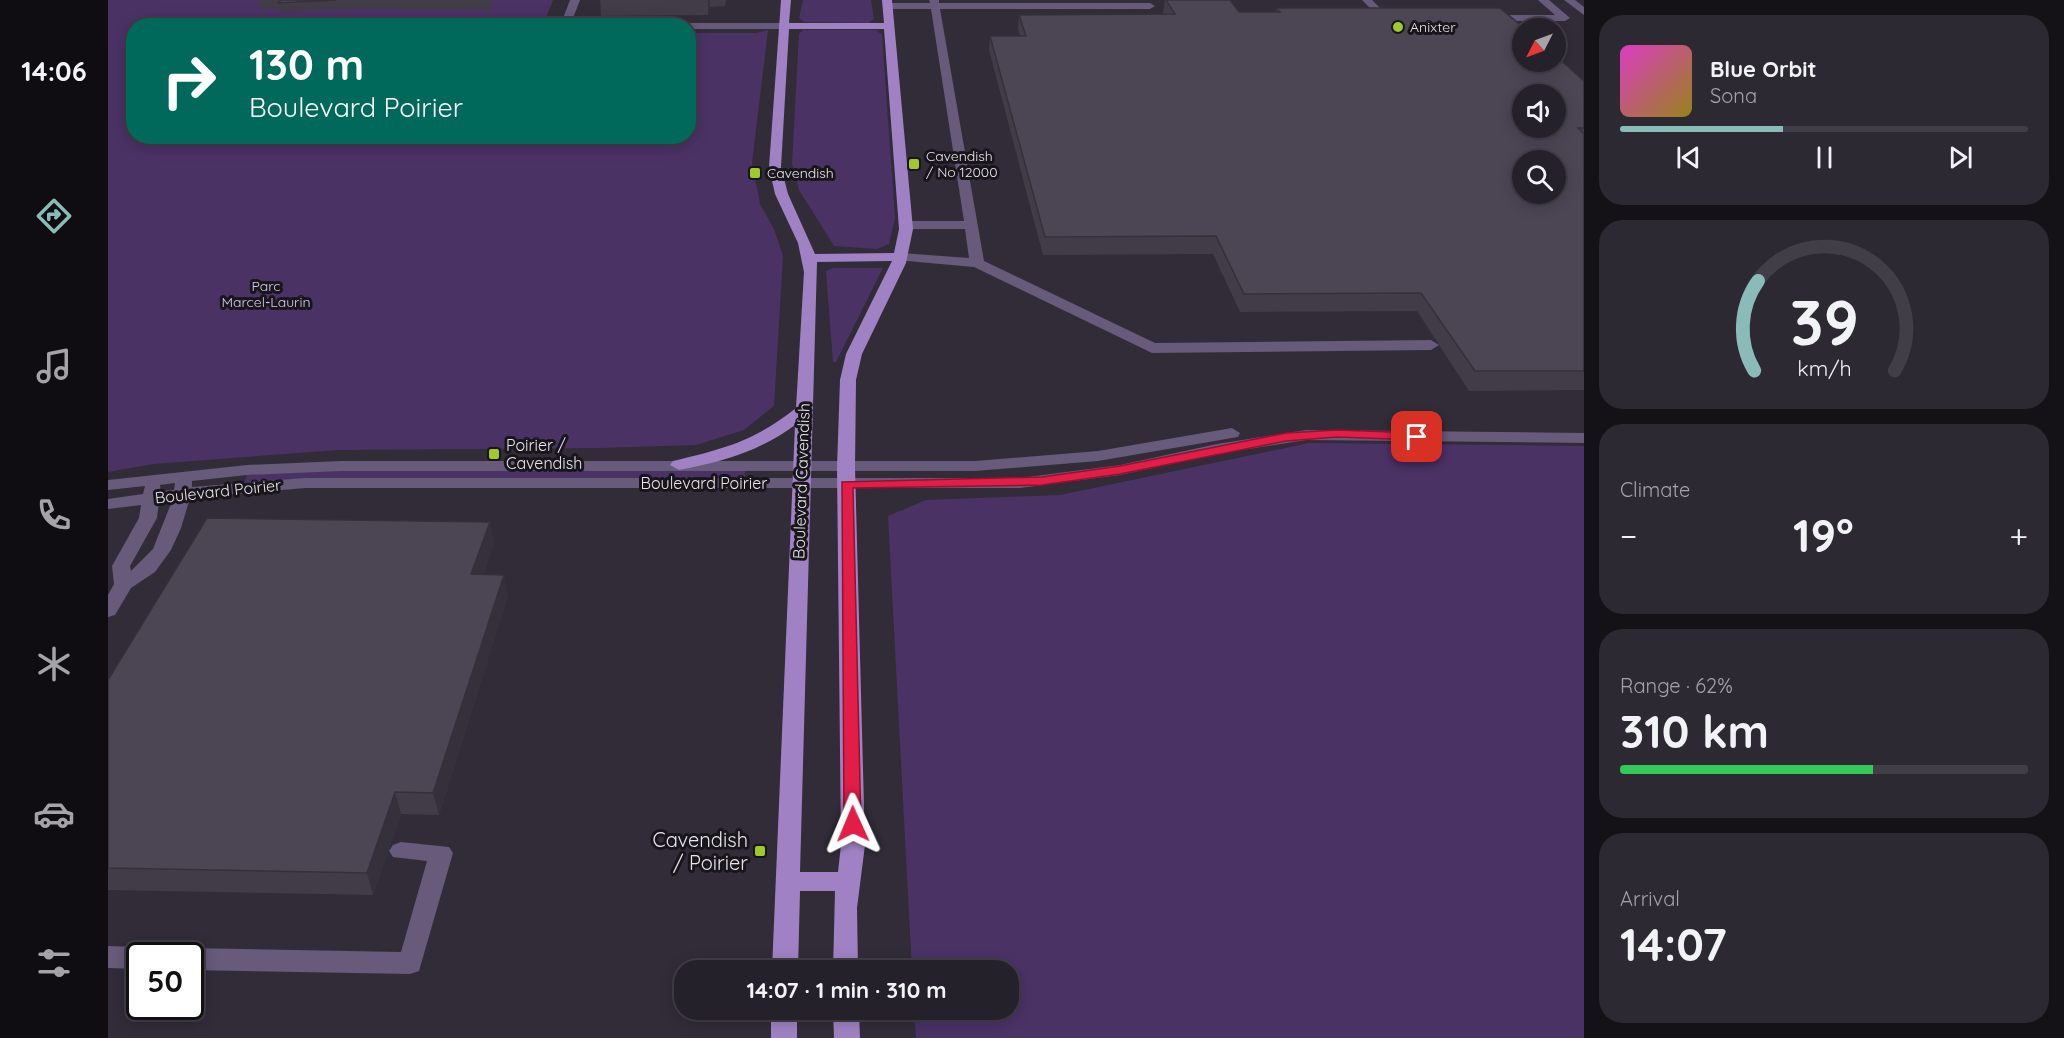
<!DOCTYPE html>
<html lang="en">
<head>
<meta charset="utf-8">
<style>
	body { margin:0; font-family:Quicksand,sans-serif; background:#2d2932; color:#f1f3f6; height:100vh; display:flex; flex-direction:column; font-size:22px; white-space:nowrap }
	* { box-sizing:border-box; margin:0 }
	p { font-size:20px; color:#a3a3a8 }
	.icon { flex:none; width:33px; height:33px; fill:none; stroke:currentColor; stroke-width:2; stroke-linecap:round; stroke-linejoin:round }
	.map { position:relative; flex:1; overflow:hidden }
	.sheet { display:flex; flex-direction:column; gap:15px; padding:15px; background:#141217; width:480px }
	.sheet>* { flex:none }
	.guide { position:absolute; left:18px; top:18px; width:570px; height:126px; border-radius:24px; box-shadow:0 3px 15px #0003,0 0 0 2px #423e47; background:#00695c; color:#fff; overflow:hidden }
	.needle { width:39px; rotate:228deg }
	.buttons { position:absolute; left:1404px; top:18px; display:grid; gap:12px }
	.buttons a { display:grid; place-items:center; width:54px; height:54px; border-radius:50%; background:#25212a; box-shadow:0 3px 15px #0003,0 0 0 2px #423e47; font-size:30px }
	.speed { position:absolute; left:18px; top:942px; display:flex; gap:12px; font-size:30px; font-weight:700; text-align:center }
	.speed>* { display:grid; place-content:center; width:78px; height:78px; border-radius:50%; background:#25212a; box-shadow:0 3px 15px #0003,0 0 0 2px #423e47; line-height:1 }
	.speed .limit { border:3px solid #111; border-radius:9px; background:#fff; color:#111 }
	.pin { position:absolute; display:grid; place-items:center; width:51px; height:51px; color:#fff; margin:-26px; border-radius:12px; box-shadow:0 3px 9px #0006 }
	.me { position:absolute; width:66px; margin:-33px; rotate:359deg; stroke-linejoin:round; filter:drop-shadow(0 0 4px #0008) }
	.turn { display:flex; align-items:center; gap:21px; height:126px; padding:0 24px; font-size:27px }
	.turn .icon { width:78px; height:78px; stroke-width:2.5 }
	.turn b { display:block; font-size:42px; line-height:51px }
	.big { font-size:45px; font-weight:700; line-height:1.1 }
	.sheet .tile { flex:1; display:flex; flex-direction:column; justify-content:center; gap:9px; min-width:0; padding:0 21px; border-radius:24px; background:#2d2932 }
	.sheet .dial { align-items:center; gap:0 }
	.dial svg { height:156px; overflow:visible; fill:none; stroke:#423e47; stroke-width:7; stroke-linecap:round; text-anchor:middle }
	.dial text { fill:#f1f3f6; stroke:none }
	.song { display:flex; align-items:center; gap:18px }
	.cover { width:72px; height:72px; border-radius:9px; background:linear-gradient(135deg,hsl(310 70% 55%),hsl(50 70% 35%)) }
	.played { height:6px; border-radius:3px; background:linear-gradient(90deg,#8bbbb9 40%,#423e47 40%) }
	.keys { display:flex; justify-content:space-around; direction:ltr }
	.heat { display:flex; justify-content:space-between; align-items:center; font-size:33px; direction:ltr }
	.charge { height:9px; border-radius:4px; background:linear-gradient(90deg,#34c759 62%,#423e47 0) }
	.trip { position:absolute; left:566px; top:960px; width:345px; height:60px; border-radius:24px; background:#25212a; box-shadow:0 3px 15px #0003,0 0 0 2px #423e47; font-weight:700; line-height:60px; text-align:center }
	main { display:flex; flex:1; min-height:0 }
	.dock { display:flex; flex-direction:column; width:108px; justify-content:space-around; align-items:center; background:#0f0d11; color:#a3a3a8 }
	.dock .icon { width:42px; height:42px }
	.dock .current { color:#8bbbb9 }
	.dock b { font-size:27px; color:#f1f3f6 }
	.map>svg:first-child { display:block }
</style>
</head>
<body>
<main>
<nav class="dock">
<b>14:06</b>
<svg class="icon current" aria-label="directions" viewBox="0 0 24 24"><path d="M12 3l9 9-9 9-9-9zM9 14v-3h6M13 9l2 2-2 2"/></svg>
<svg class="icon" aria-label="music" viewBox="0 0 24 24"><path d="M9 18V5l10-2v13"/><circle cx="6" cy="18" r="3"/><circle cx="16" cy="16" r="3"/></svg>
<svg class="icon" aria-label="phone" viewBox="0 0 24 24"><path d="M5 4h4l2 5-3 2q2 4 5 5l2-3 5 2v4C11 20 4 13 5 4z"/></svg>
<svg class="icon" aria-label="climate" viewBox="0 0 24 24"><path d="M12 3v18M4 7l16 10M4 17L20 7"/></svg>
<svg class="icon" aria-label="car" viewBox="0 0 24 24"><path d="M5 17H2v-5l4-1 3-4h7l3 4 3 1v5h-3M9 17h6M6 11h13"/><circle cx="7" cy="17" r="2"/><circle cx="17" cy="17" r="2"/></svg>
<svg class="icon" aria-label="filters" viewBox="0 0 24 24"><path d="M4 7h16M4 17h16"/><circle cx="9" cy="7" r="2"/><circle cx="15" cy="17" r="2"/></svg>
</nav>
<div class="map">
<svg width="1476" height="1038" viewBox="0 0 1476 1038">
	<rect width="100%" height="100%" fill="#312c38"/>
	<g fill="#4a3265">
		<path d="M0,0H445L435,25L26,26V136H580L581,33H648L660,30L644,163L652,204L666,229L675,256L666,406L636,430L588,445L492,448L230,450L45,464L0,472Z"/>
		<path d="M695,0H763L766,19L760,23L696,22L691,18Z"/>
		<path d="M695,30H768L774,35L787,218L781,244L769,249L726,246L691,190L684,163L691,34Z"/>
		<path d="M725,268H775L728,362H725L718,271Z"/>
		<path d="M1201,443L1476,446V1038H808L806,1010H900V970H804L780,516L818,500L952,495Z"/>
		<path d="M637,470V479L136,483L139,475L202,471Z"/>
	</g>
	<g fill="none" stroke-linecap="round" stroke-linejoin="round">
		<g fill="#675a7a" fill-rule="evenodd">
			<path d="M462,0H472L462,26H452Z"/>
			<path d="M821,0H831V3H1042L1047,6L1042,9H832L876,261L1047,343L1323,340L1331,345L1323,350L1044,353L866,267L788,260L786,257L793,253L861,258L857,229H798L791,225L798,221H856L823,9H779L774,6L779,3H822Z"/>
			<path d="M1254,0H1264L1280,16V20H1274Z"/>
			<path d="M1430,0H1441L1462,18L1457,21H1380L1375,18L1380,15H1447Z"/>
			<path d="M1456,0H1467L1476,7V15Z"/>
			<path d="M580,23H676L681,26L676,29H580V26H575Z"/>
			<path d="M1124,428L1132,433L1130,437L990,461L867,471H233L139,475L84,481V487L197,478H912L1012,465L1109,444L1198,430L1476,433V443L1198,440L1109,454L1012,475L912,488H197L82,498L73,528L63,550L47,572L23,588L7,615L0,617V595L6,584L4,566L31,518L33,505L0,509V499L35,494L37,486L0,490V480L139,465L233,461H867L990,451ZM67,483L66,490L53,491L52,485ZM64,501L45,549L23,571L22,566L49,518L51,502Z"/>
			<path d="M293,842L341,847L345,853L311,971L302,974L82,970V956H71L73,952L82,948L293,952L319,861L285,857L281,851L285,845Z"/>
			<path d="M0,946L32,947L41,951L43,956H32V969L0,968Z"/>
		</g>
		<g fill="#a082c4" fill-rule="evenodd">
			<path d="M673,0H683L681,23H776L774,0H784L805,229L798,263L754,354L748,380L747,467L757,845L749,908L750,970H725L727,891H692L690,970H664L687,425C652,451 614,462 571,470L562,465L565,461C615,449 647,441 688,408L696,272L690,243L667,194L661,167ZM681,29H776L791,229L786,253L707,254L680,194L673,167ZM784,261L738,354L732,380L729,467L733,845L730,872H692L709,262Z"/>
			<rect x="663" y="1010" width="26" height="28"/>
			<path d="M725,1010H751L752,1038H726Z"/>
		</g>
	</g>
	<g fill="#413c48">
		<path d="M151,0H383L384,10L240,9L173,12L172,9H153Z"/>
		<path d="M492,0H618L617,6L602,7L600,15L493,16Z"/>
		<path d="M1057,0H1122L1131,12H1168V8L1476,81V390L1361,391L1309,311L1132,312L1105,254L935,255L881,50L882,36H912L910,29L911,15L1056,14L1055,12Z"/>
		<path d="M382,522L386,543L375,574L400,596L331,815L293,814L265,895L0,890V680Z"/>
	</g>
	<g fill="#35313b">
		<path d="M600,0H602V7L600,15Z"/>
		<path d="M382,522L386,543L367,595L363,574Z"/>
		<path d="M396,575L400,596L331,815L325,793Z"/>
		<path d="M287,792L293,814L265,895L259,873Z"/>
	</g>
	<g fill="#4c4654" stroke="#35313b" stroke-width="1.5" fill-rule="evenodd">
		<path d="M173,0H228L170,3Z"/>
		<path d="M1058,0H1122L1131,12H1172L1168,8H1392L1416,28H1414V62H1448V56L1476,81V128H1470L1476,134V371H1367L1313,293L1136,294L1108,236L937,237L882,36H918L911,15L1067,14ZM1414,94H1448V128H1414ZM1414,160H1448V194H1414Z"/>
		<path d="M99,518L382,522L363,574L396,575L325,793L287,792L259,873L0,868V680Z"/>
	</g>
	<path fill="#e11d48" stroke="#92132f" stroke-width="1.5" d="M1229,430L1309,433L1315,437L1309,440L1229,437L1178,441L1012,474L934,485L745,488L753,824L751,829H738L736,824L734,482L934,477L1012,466L1178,433Z"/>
	<g fill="#a0c92c" stroke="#18151b" stroke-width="2">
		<circle cx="1290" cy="27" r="6"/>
		<rect x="800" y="158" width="12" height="12" rx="3"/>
		<rect x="641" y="167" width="12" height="12" rx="3"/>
		<rect x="380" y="448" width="12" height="12" rx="3"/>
		<rect x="646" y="845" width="12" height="12" rx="3"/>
	</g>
	<g text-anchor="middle" stroke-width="6" stroke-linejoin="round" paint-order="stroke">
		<g font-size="14" fill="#e8e5ed" stroke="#18151b" text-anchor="start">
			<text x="1302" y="32">Anixter</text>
			<text x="818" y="161">Cavendish<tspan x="818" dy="16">/ No 12000</tspan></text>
			<text x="659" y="178">Cavendish</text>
		</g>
		<g font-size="14" fill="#dbcaf3" stroke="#18151b">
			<text x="158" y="291">Parc<tspan x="158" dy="16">Marcel-Laurin</tspan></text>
		</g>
		<g font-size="16" fill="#e8e5ed" stroke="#18151b" text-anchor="start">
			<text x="398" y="451">Poirier /<tspan x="398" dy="18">Cavendish</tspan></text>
		</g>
		<g font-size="16" fill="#e8e5ed" stroke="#18151b">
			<text transform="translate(693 481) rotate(-88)" y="6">Boulevard Cavendish</text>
			<text x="596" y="489">Boulevard Poirier</text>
			<text transform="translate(110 491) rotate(-6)" y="6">Boulevard Poirier</text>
		</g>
		<g font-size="20" fill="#e8e5ed" stroke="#18151b" text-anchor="end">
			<text x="640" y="847">Cavendish<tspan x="640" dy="23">/ Poirier</tspan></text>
		</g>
	</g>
</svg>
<div class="buttons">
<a><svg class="needle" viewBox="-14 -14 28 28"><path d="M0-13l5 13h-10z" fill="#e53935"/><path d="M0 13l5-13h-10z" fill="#a3a3a8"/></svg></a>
<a><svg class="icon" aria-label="sound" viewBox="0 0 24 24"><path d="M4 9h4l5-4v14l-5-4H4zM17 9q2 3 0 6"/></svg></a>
<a><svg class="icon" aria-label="search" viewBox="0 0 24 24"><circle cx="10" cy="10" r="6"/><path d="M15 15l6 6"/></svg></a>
</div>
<div class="speed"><div class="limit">50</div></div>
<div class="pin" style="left:1309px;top:437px;background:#d93025"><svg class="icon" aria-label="arrive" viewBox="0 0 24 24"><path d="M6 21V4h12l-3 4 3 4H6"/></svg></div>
<svg class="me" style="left:745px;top:824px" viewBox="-20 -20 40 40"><path d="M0-17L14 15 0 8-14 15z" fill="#e11d48" stroke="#fff" stroke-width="4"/></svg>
<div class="trip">14:07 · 1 min · 310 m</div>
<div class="guide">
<div class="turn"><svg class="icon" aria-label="right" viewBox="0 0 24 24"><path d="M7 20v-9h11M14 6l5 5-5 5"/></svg><div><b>130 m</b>Boulevard Poirier</div></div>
</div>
</div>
<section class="sheet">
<div class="tile">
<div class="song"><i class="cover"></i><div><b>Blue Orbit</b><p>Sona</p></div></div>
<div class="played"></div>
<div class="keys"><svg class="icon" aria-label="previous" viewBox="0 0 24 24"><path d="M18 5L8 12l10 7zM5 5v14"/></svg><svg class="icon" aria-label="pause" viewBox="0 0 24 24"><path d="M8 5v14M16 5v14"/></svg><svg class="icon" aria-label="next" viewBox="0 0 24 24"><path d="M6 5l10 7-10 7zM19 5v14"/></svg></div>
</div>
<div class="tile dial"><svg viewBox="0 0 100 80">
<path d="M14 69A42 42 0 1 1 86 69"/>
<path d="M14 69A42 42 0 0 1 16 23" stroke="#8bbbb9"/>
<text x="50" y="56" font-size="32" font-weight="700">39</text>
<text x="50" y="72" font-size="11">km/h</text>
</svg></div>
<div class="tile"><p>Climate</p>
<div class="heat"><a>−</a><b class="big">19°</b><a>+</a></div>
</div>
<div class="tile"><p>Range · 62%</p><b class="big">310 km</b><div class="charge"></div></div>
<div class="tile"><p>Arrival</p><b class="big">14:07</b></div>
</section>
</main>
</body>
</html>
